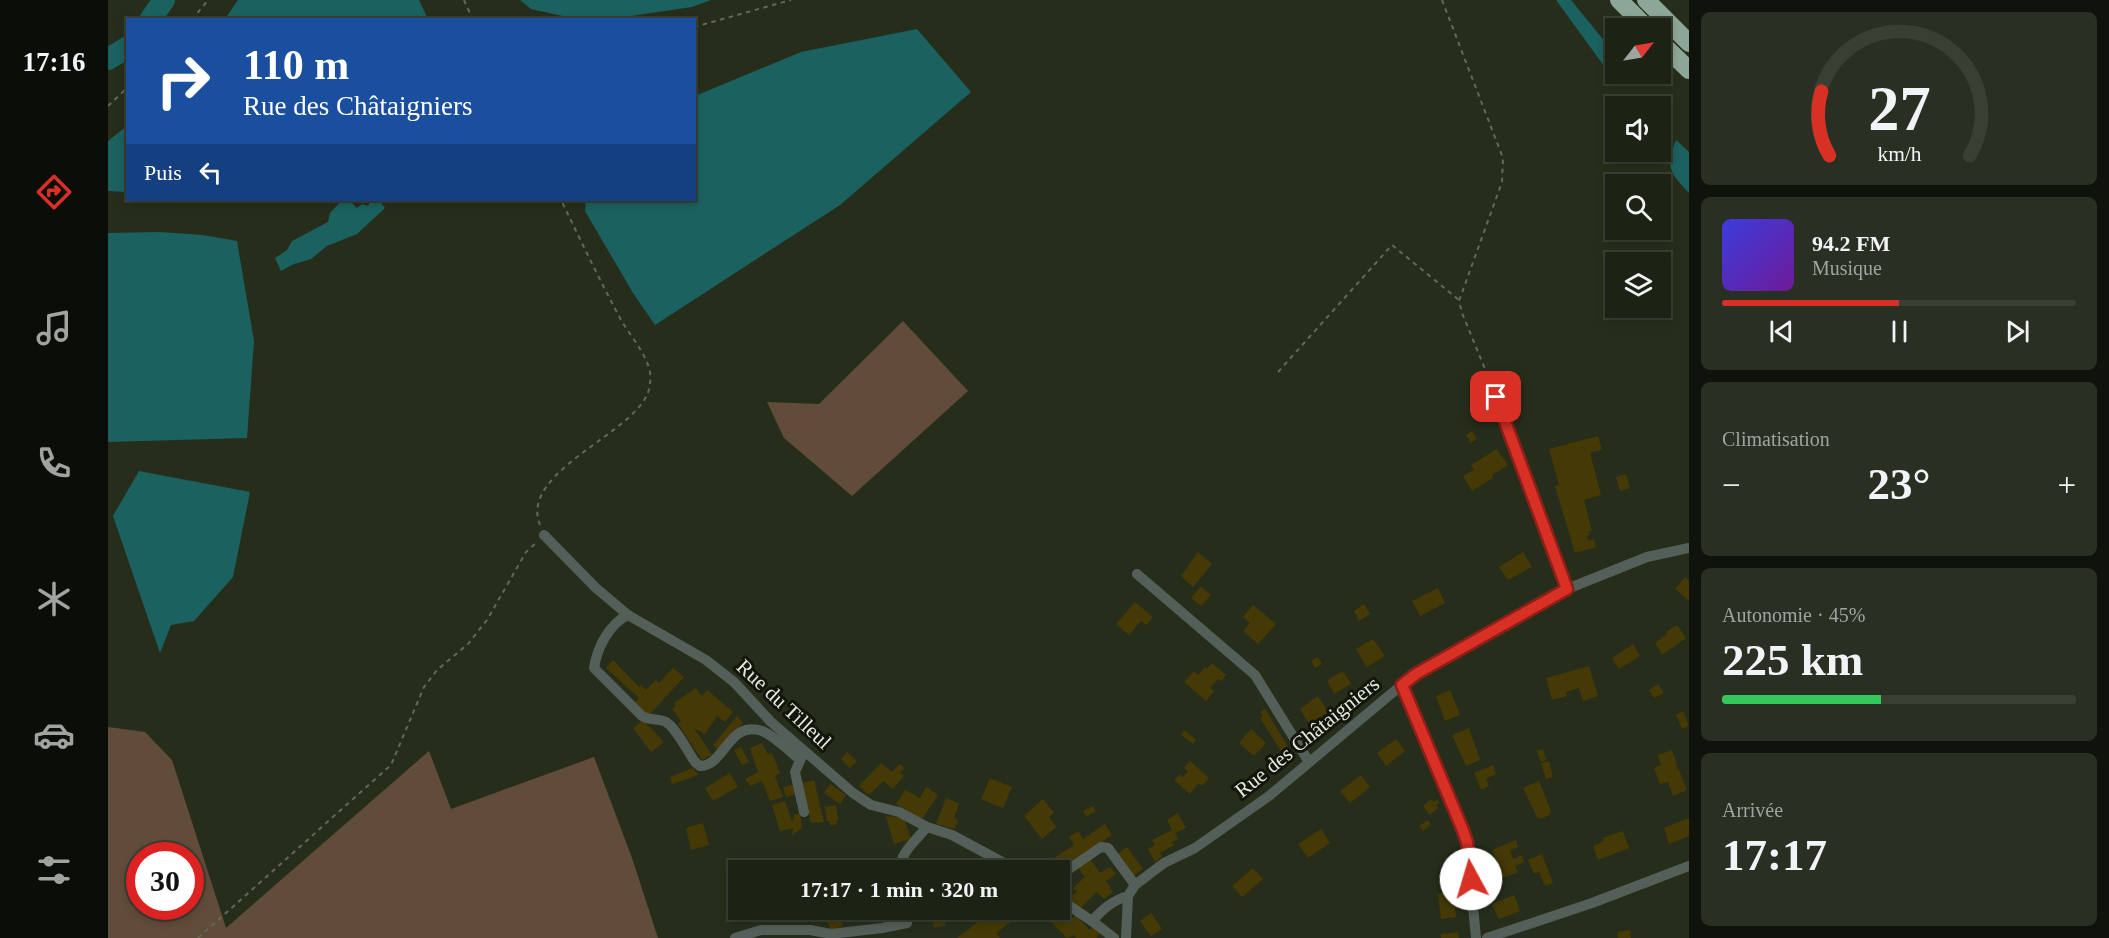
<!DOCTYPE html>
<html lang="fr">
<head>
<meta charset="utf-8">
<style>
	body { margin:0; font-family:Georgia,serif; background:#292f22; color:#f1f3f6; height:100vh; display:flex; flex-direction:column; font-size:22px; white-space:nowrap }
	* { box-sizing:border-box; margin:0 }
	p { font-size:20px; color:#a0a4a0 }
	.icon { flex:none; width:33px; height:33px; fill:none; stroke:currentColor; stroke-width:2; stroke-linecap:round; stroke-linejoin:round }
	.map { position:relative; flex:1; overflow:hidden }
	.drawer { display:flex; flex-direction:column; gap:12px; padding:12px; background:#0f130b; width:420px }
	.drawer>* { flex:none }
	.guide { position:absolute; left:18px; top:18px; width:570px; height:183px; border-radius:0px; box-shadow:0 3px 9px #0003,0 0 0 2px #3a3f34; background:#1a4fa0; color:#fff; overflow:hidden }
	.needle { width:39px; rotate:59deg }
	.tools { position:absolute; left:1497px; top:18px; display:grid; gap:12px }
	.tools a { display:grid; place-items:center; width:66px; height:66px; border-radius:0px; background:#1c2214; box-shadow:0 3px 9px #0003,0 0 0 2px #3a3f34; font-size:30px }
	.speed { position:absolute; left:18px; top:842px; display:flex; gap:12px; font-size:30px; font-weight:700; text-align:center }
	.speed>* { display:grid; place-content:center; width:78px; height:78px; border-radius:50%; background:#1c2214; box-shadow:0 3px 9px #0003,0 0 0 2px #3a3f34; line-height:1 }
	.speed .limit { border:9px solid #d22; background:#fff; color:#111 }
	.pin { position:absolute; display:grid; place-items:center; width:51px; height:51px; color:#fff; margin:-26px; border-radius:12px; box-shadow:0 3px 9px #0006 }
	.me { position:absolute; width:66px; margin:-33px; rotate:354deg; stroke-linejoin:round; filter:drop-shadow(0 0 4px #0008) }
	.turn { display:flex; align-items:center; gap:21px; height:126px; padding:0 18px; font-size:27px }
	.turn .icon { width:78px; height:78px; stroke-width:2.5 }
	.turn b { display:block; font-size:42px; line-height:51px }
	.then { display:flex; align-items:center; height:57px; padding:0 18px; background:#0003; gap:12px; font-size:22px }
	.big { font-size:45px; font-weight:600; line-height:1.1 }
	.drawer .widget { flex:1; display:flex; flex-direction:column; justify-content:center; gap:9px; min-width:0; padding:0 21px; border-radius:9px; background:#292f22 }
	.drawer .dial { align-items:center; gap:0 }
	.dial svg { height:156px; overflow:visible; fill:none; stroke:#3a3f34; stroke-width:7; stroke-linecap:round; text-anchor:middle }
	.dial text { fill:#f1f3f6; stroke:none }
	.song { display:flex; align-items:center; gap:18px }
	.cover { width:72px; height:72px; border-radius:9px; background:linear-gradient(135deg,hsl(240 70% 55%),hsl(280 70% 35%)) }
	.played { height:6px; border-radius:3px; background:linear-gradient(90deg,#d93025 50%,#3a3f34 50%) }
	.keys { display:flex; justify-content:space-around; direction:ltr }
	.heat { display:flex; justify-content:space-between; align-items:center; font-size:33px; direction:ltr }
	.charge { height:9px; border-radius:4px; background:linear-gradient(90deg,#34c759 45%,#3a3f34 0) }
	.trip { position:absolute; left:620px; top:860px; width:342px; height:60px; border-radius:0px; background:#1c2214; box-shadow:0 3px 9px #0003,0 0 0 2px #3a3f34; font-weight:600; line-height:60px; text-align:center }
	main { display:flex; flex:1; min-height:0 }
	.tabs { display:flex; flex-direction:column; width:108px; justify-content:space-around; align-items:center; background:#0b0e08; color:#a0a4a0 }
	.tabs .icon { width:42px; height:42px }
	.tabs .current { color:#d93025 }
	.tabs b { font-size:27px; color:#f1f3f6 }
	.map>svg:first-child { display:block }
</style>
</head>
<body>
<main>
<nav class="tabs">
<b>17:16</b>
<svg class="icon current" aria-label="directions" viewBox="0 0 24 24"><path d="M12 3l9 9-9 9-9-9zM9 14v-3h6M13 9l2 2-2 2"/></svg>
<svg class="icon" aria-label="music" viewBox="0 0 24 24"><path d="M9 18V5l10-2v13"/><circle cx="6" cy="18" r="3"/><circle cx="16" cy="16" r="3"/></svg>
<svg class="icon" aria-label="phone" viewBox="0 0 24 24"><path d="M5 4h4l2 5-3 2q2 4 5 5l2-3 5 2v4C11 20 4 13 5 4z"/></svg>
<svg class="icon" aria-label="climate" viewBox="0 0 24 24"><path d="M12 3v18M4 7l16 10M4 17L20 7"/></svg>
<svg class="icon" aria-label="car" viewBox="0 0 24 24"><path d="M5 17H2v-5l4-1 3-4h7l3 4 3 1v5h-3M9 17h6M6 11h13"/><circle cx="7" cy="17" r="2"/><circle cx="17" cy="17" r="2"/></svg>
<svg class="icon" aria-label="filters" viewBox="0 0 24 24"><path d="M4 7h16M4 17h16"/><circle cx="9" cy="7" r="2"/><circle cx="15" cy="17" r="2"/></svg>
</nav>
<div class="map">
<svg width="1581" height="938" viewBox="0 0 1581 938">
	<rect width="100%" height="100%" fill="#262e1b"/>
	<g fill="#614c39" fill-rule="evenodd">
		<path d="M795,321L860,391L744,496L676,438L659,402L711,404Z"/>
		<path d="M0,727L37,732L64,760L118,928L321,751L343,809L486,757L524,858L550,938H0ZM32,855H82V906H32Z"/>
	</g>
	<g fill="#1b615f">
		<path d="M130,0H311L320,19H117Z"/>
		<path d="M412,0H603L584,7L496,20L468,19L423,9Z"/>
		<path d="M1448,0H1463L1507,54V73L1499,70Z"/>
		<path d="M809,29L863,92L732,205L547,325L525,293L477,211L478,200H586L587,96L693,52Z"/>
		<path d="M19,126V192L0,191V141Z"/>
		<path d="M1568,140L1581,152V193C1562,173 1557,167 1568,140Z"/>
		<path d="M234,200H243L242,201L249,208L254,204L260,206L263,200H271L277,208L249,234L219,246L203,259L186,264L173,271L167,258L179,250L184,241L220,222L222,213Z"/>
		<path d="M52,232L95,235L129,241L146,341L139,438L0,442V233Z"/>
		<path d="M31,471L142,492L125,577L86,621L63,625L52,653L5,516Z"/>
	</g>
	<g fill="none" stroke-linecap="round" stroke-linejoin="round">
		<g stroke="#1b615f" stroke-width="22">
			<path d="M42,20L56,0"/>
			<path d="M0,59L20,47"/>
		</g>
	</g>
	<g fill="#453906">
		<path d="M1364,431L1369,439L1363,443L1358,435Z"/>
		<path d="M1490,436L1494,450L1482,453L1493,495L1476,500L1484,531L1481,532L1482,535L1479,536L1480,541L1486,539L1488,547L1467,553L1447,486L1451,485L1441,449Z"/>
		<path d="M1389,449L1400,465L1384,475L1385,478L1364,491L1355,476L1366,470L1363,465Z"/>
		<path d="M1518,474L1522,488L1512,491L1508,477Z"/>
		<path d="M1090,552L1104,564L1085,587L1073,576Z"/>
		<path d="M1415,552L1424,567L1400,580L1391,567Z"/>
		<path d="M1577,577L1581,581V601L1567,589Z"/>
		<path d="M1093,586L1103,595L1093,606L1083,598Z"/>
		<path d="M1330,588L1337,603L1312,616L1304,601Z"/>
		<path d="M1027,602L1045,617L1038,625L1033,621L1021,635L1008,624Z"/>
		<path d="M1256,604L1262,614L1251,621L1246,611Z"/>
		<path d="M1145,605L1168,624L1150,644L1135,631L1142,623L1135,617Z"/>
		<path d="M1569,625L1578,638L1554,655L1547,643L1559,634L1558,632Z"/>
		<path d="M1265,639L1277,656L1259,667L1248,649Z"/>
		<path d="M1525,644L1532,656L1511,669L1504,658Z"/>
		<path d="M1210,657L1214,664L1207,668L1203,661Z"/>
		<path d="M505,660L531,687L533,685L538,690L548,680L551,683L565,668L576,677L540,716L526,703L531,698L498,668Z"/>
		<path d="M1104,663L1118,675L1113,681L1110,679L1102,688L1106,691L1098,701L1076,682L1086,671L1090,675L1097,667L1099,669Z"/>
		<path d="M1481,666L1490,696L1475,701L1471,688L1458,692L1459,696L1444,700L1438,678Z"/>
		<path d="M1235,671L1243,684L1226,694L1219,680Z"/>
		<path d="M1550,684L1556,693L1546,698L1541,690Z"/>
		<path d="M588,688L594,696L599,690L625,712L617,722L609,716L597,734L586,728L604,755L594,760L570,724L573,721L564,709L568,705L566,703Z"/>
		<path d="M1342,690L1352,715L1337,721L1328,696Z"/>
		<path d="M1210,696L1220,712L1201,724L1192,709Z"/>
		<path d="M1157,709L1182,750L1175,754L1152,718L1155,716L1152,712Z"/>
		<path d="M1575,711L1581,726L1574,729L1568,715Z"/>
		<path d="M629,716L635,723L609,750L605,745Z"/>
		<path d="M535,720L556,742L543,752L525,728Z"/>
		<path d="M1361,728L1372,760L1358,766L1344,735Z"/>
		<path d="M1143,729L1158,743L1146,756L1131,743Z"/>
		<path d="M1077,730L1088,740L1085,744L1073,735Z"/>
		<path d="M1288,739L1297,751L1278,766L1269,753Z"/>
		<path d="M654,743L660,755L664,753L672,773L667,776L675,797L662,801L654,781L642,786L637,779L650,772L642,748Z"/>
		<path d="M633,747L641,762L634,765L626,750Z"/>
		<path d="M1435,749L1438,760L1433,762L1429,751Z"/>
		<path d="M1564,750L1569,765H1568L1569,768L1571,770L1579,790L1565,796L1560,782L1552,784L1546,768L1553,765L1550,755Z"/>
		<path d="M739,752L749,761L742,768L733,759Z"/>
		<path d="M1082,761L1101,778L1094,786L1091,783L1082,794L1066,780L1072,774L1075,777L1080,771L1076,768Z"/>
		<path d="M1441,761L1445,777L1438,779L1433,763Z"/>
		<path d="M773,763L784,772L792,764L797,768L792,773L796,776L785,789L775,781L761,795L751,786Z"/>
		<path d="M1385,765L1388,774L1378,779L1381,786L1373,790L1366,773Z"/>
		<path d="M585,768L590,775L564,784L562,777Z"/>
		<path d="M622,773L630,787L605,801L597,788Z"/>
		<path d="M1253,775L1262,787L1242,803L1232,791Z"/>
		<path d="M882,778L904,787L895,808L873,799Z"/>
		<path d="M706,780L716,822L703,823L694,783Z"/>
		<path d="M1431,781L1443,811L1441,815L1433,819L1429,817L1415,788Z"/>
		<path d="M687,784L689,794L678,797L675,787Z"/>
		<path d="M722,784L738,795L732,804L716,793Z"/>
		<path d="M818,787L830,795L814,819L788,804L797,790L812,798Z"/>
		<path d="M838,798L851,803L846,818L850,819L847,829L828,824Z"/>
		<path d="M935,799L946,813L941,817L948,827L934,839L916,816Z"/>
		<path d="M1323,799L1326,802L1329,799L1331,803L1328,805L1330,808L1322,815L1315,806Z"/>
		<path d="M677,801L684,822L685,821L686,815L692,813L694,828L684,835L685,828L672,831L664,805Z"/>
		<path d="M728,805L730,820H728L729,824L722,826V821H719L717,807Z"/>
		<path d="M985,806L988,811L978,817L975,811Z"/>
		<path d="M1069,813L1078,828L1067,833L1070,839L1064,842L1066,845L1052,853L1054,857L1047,862L1040,849L1047,845L1044,840L1064,830L1059,820Z"/>
		<path d="M778,816L796,818L803,839L786,844Z"/>
		<path d="M1581,818V836L1561,844L1556,828Z"/>
		<path d="M1320,820L1323,825L1315,831L1311,826Z"/>
		<path d="M595,823L601,845L583,850L578,828Z"/>
		<path d="M997,824L1004,835L954,869L946,858L966,845L961,837L970,831L975,839Z"/>
		<path d="M1213,829L1222,843L1200,858L1190,844Z"/>
		<path d="M1515,831L1521,848L1490,860L1485,846L1496,841L1495,838Z"/>
		<path d="M1408,840L1410,847L1402,850L1405,859L1414,855L1416,862L1407,866L1410,872L1395,878L1384,850Z"/>
		<path d="M1019,847L1035,869L1025,876L1009,854Z"/>
		<path d="M1434,854L1445,883L1437,886L1431,872L1426,874L1420,860Z"/>
		<path d="M697,859L700,870H674L672,866Z"/>
		<path d="M983,860L992,873L1002,867L1008,874L998,881L1005,892L996,899L989,892L972,908L958,896L961,892L965,895L969,891L965,888L977,877L970,868Z"/>
		<path d="M1145,868L1155,879L1134,897L1124,886Z"/>
		<path d="M1346,892L1348,917L1333,919L1330,894Z"/>
		<path d="M1406,895L1412,911L1391,919L1384,904Z"/>
		<path d="M714,909H722L725,918L731,915L735,926L723,930Z"/>
		<path d="M803,909H829V910L805,917Z"/>
		<path d="M887,909H895L904,921L888,933L892,938H849Z"/>
		<path d="M896,909H911L914,912L905,919Z"/>
		<path d="M926,909H949L961,922L968,915L981,930L985,927L992,934L988,936L990,938H968L966,935L959,938L937,916L936,917Z"/>
		<path d="M1043,913L1054,929L1043,936L1032,921Z"/>
		<path d="M836,919L838,925L826,928L824,923Z"/>
		<path d="M1522,930L1523,938H1510L1509,932Z"/>
		<path d="M1350,932L1351,938H1333V934Z"/>
	</g>
	<g fill="none" stroke-linecap="round" stroke-linejoin="round">
		<g stroke="#626958" stroke-width="2" stroke-dasharray="4.5 4.5" stroke-linecap="butt">
			<path d="M356,0L365,20"/>
			<path d="M1334,0L1395,158L1394,182L1351,301L1354,313L1384,386"/>
			<path d="M84,20L100,0"/>
			<path d="M586,27L683,0"/>
			<path d="M0,106L20,87"/>
			<path d="M1170,372L1284,245L1351,300"/>
			<path d="M432,525C409,468 541,430 542,383C543,378 542,369 540,365C534,348 520,333 512,318C491,279 472,239 453,200"/>
			<path d="M809,920L853,909"/>
			<path d="M90,938L283,765L316,687L329,670L360,644L379,620L418,552L429,542"/>
		</g>
		<g stroke="#545f59" stroke-width="10">
			<path d="M1388,397L1459,589"/>
			<path d="M436,535L488,588L520,615L598,660L626,682L663,722L745,793L763,805L791,812L819,827L844,835L909,870"/>
			<path d="M1029,574L1147,675L1201,762"/>
			<path d="M520,615C501,624 489,648 486,668L534,716C542,721 550,718 558,722C568,728 580,752 587,762L592,766C617,766 620,720 654,731C667,736 681,751 692,760"/>
			<path d="M1294,685L1359,842L1368,938"/>
			<path d="M695,754L687,772L696,812"/>
			<path d="M792,870C791,854 809,839 819,827"/>
			<path d="M951,876L993,847L1000,848L1027,885"/>
			<path d="M951,899L984,921L1006,938"/>
			<path d="M984,921C995,909 1005,900 1020,896"/>
			<path d="M627,938L653,930H702L723,934L774,928L799,923L797,909"/>
			<path d="M1018,938L1020,896L1027,885L1056,863L1087,848L1161,796L1308,673L1459,589L1539,557L1581,548"/>
			<path d="M1379,938L1484,903L1581,866"/>
		</g>
		<g stroke="#8ca697" stroke-width="18">
			<path d="M1511,0L1539,28"/>
			<path d="M1538,0L1581,43"/>
			<path d="M1552,42L1581,70"/>
		</g>
	</g>
	<g fill="none" stroke-linecap="round" stroke-linejoin="round">
		<g stroke="#8d1f18" stroke-width="15">
			<path id="route" d="M1363,879L1359,842L1354,828L1294,685L1308,674L1459,589L1388,397"/>
		</g>
		<use href="#route" stroke="#d93025" stroke-width="10"/>
	</g>
	<g text-anchor="middle" stroke-width="6" stroke-linejoin="round" paint-order="stroke">
		<g font-size="21" fill="#e5ebdf" stroke="#11150c">
			<text transform="translate(676 704) rotate(43)" y="7">Rue du Tilleul</text>
			<text transform="translate(1199 737) rotate(-39)" y="7">Rue des Châtaigniers</text>
		</g>
	</g>
</svg>
<div class="tools">
<a><svg class="needle" viewBox="-14 -14 28 28"><path d="M0-13l5 13h-10z" fill="#e53935"/><path d="M0 13l5-13h-10z" fill="#a0a4a0"/></svg></a>
<a><svg class="icon" aria-label="sound" viewBox="0 0 24 24"><path d="M4 9h4l5-4v14l-5-4H4zM17 9q2 3 0 6"/></svg></a>
<a><svg class="icon" aria-label="search" viewBox="0 0 24 24"><circle cx="10" cy="10" r="6"/><path d="M15 15l6 6"/></svg></a>
<a><svg class="icon" aria-label="layers" viewBox="0 0 24 24"><path d="M12 4l9 5-9 5-9-5zM3 14l9 5 9-5"/></svg></a>
</div>
<div class="speed"><div class="limit">30</div></div>
<div class="pin" style="left:1388px;top:397px;background:#d93025"><svg class="icon" aria-label="arrive" viewBox="0 0 24 24"><path d="M6 21V4h12l-3 4 3 4H6"/></svg></div>
<svg class="me" style="left:1363px;top:879px" viewBox="-20 -20 40 40"><circle r="19" fill="#fff"/><path d="M0-13L10 11 0 6-10 11z" fill="#d93025"/></svg>
<div class="trip">17:17 · 1 min · 320 m</div>
<div class="guide">
<div class="turn"><svg class="icon" aria-label="right" viewBox="0 0 24 24"><path d="M7 20v-9h11M14 6l5 5-5 5"/></svg><div><b>110 m</b>Rue des Châtaigniers</div></div>
<div class="then">Puis<svg class="icon" aria-label="left" viewBox="0 0 24 24"><path d="M17 20v-9H6M10 6l-5 5 5 5"/></svg></div>
</div>
</div>
<section class="drawer">
<div class="widget dial"><svg viewBox="0 0 100 80">
<path d="M14 69A42 42 0 1 1 86 69"/>
<path d="M14 69A42 42 0 0 1 10 36" stroke="#d93025"/>
<text x="50" y="56" font-size="32" font-weight="700">27</text>
<text x="50" y="72" font-size="11">km/h</text>
</svg></div>
<div class="widget">
<div class="song"><i class="cover"></i><div><b>94.2 FM</b><p>Musique</p></div></div>
<div class="played"></div>
<div class="keys"><svg class="icon" aria-label="previous" viewBox="0 0 24 24"><path d="M18 5L8 12l10 7zM5 5v14"/></svg><svg class="icon" aria-label="pause" viewBox="0 0 24 24"><path d="M8 5v14M16 5v14"/></svg><svg class="icon" aria-label="next" viewBox="0 0 24 24"><path d="M6 5l10 7-10 7zM19 5v14"/></svg></div>
</div>
<div class="widget"><p>Climatisation</p>
<div class="heat"><a>−</a><b class="big">23°</b><a>+</a></div>
</div>
<div class="widget"><p>Autonomie · 45%</p><b class="big">225 km</b><div class="charge"></div></div>
<div class="widget"><p>Arrivée</p><b class="big">17:17</b></div>
</section>
</main>
</body>
</html>
